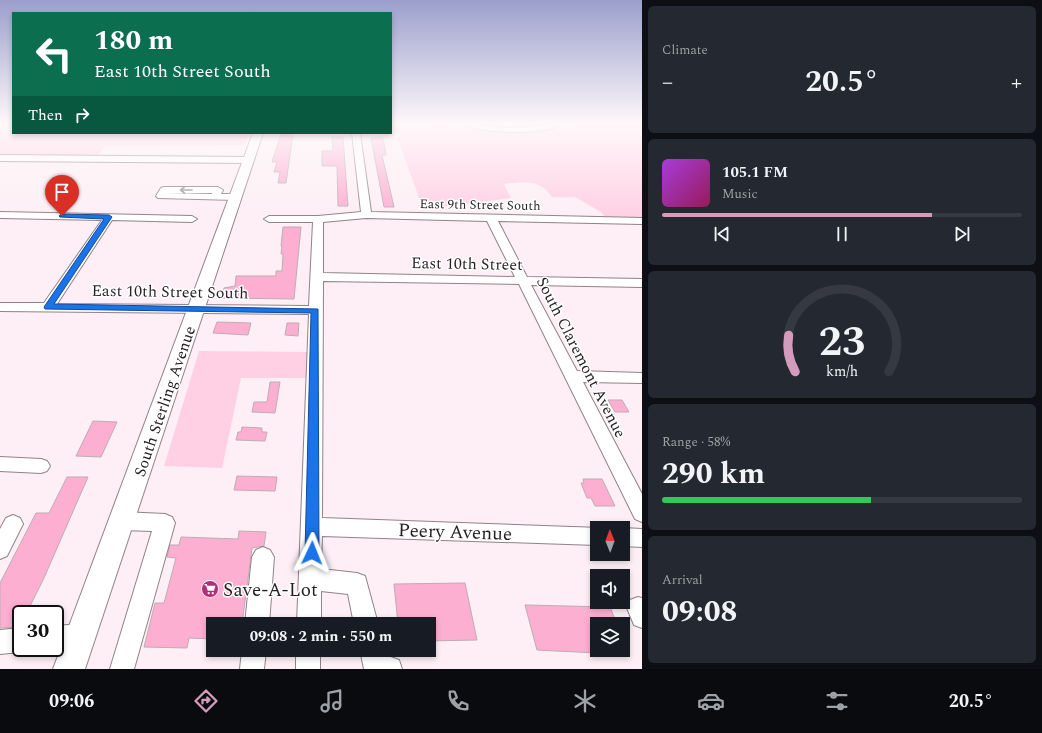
<!DOCTYPE html>
<html lang="en">
<head>
<meta charset="utf-8">
<style>
	body { margin:0; font-family:Spectral,serif; background:#242831; color:#f1f3f6; height:100vh; display:flex; flex-direction:column; font-size:15px; white-space:nowrap }
	* { box-sizing:border-box; margin:0 }
	p { font-size:13px; color:#9ea1a6 }
	.icon { flex:none; width:22px; height:22px; fill:none; stroke:currentColor; stroke-width:2; stroke-linecap:round; stroke-linejoin:round }
	.map { position:relative; flex:1; overflow:hidden }
	.drawer { display:flex; flex-direction:column; gap:6px; padding:6px; background:#0d0f14; width:400px }
	.drawer>* { flex:none }
	.top-card { position:absolute; left:12px; top:12px; width:380px; height:122px; border-radius:0px; box-shadow:0 2px 6px #0003; background:#0b6e4f; color:#fff; overflow:hidden }
	.needle { width:26px; rotate:359deg }
	.buttons { position:absolute; left:590px; top:521px; display:grid; gap:8px }
	.buttons a { display:grid; place-items:center; width:40px; height:40px; border-radius:0px; background:#171b24; box-shadow:0 2px 6px #0003; font-size:20px }
	.speed { position:absolute; left:12px; top:605px; display:flex; gap:8px; font-size:20px; font-weight:700; text-align:center }
	.speed>* { display:grid; place-content:center; width:52px; height:52px; border-radius:50%; background:#171b24; box-shadow:0 2px 6px #0003; line-height:1 }
	.speed .limit { border:2px solid #111; border-radius:6px; background:#fff; color:#111 }
	.pin { position:absolute; display:grid; place-items:center; width:34px; height:34px; color:#fff; margin:-41px -17px; border-radius:50% 50% 50% 0; rotate:-45deg; box-shadow:0 0 4px #0007 }
	.pin .icon { rotate:45deg }
	.me { position:absolute; width:44px; margin:-22px; rotate:2deg; stroke-linejoin:round; filter:drop-shadow(0 0 3px #0008) }
	.turn { display:flex; align-items:center; gap:14px; height:84px; padding:0 16px; font-size:18px }
	.turn .icon { width:52px; height:52px; stroke-width:2.5 }
	.turn b { display:block; font-size:28px; line-height:34px }
	.then { display:flex; align-items:center; height:38px; padding:0 16px; background:#0003; gap:8px; font-size:15px }
	.big { font-size:30px; font-weight:700; line-height:1.1 }
	.drawer .card { flex:1; display:flex; flex-direction:column; justify-content:center; gap:6px; min-width:0; padding:0 14px; border-radius:6px; background:#242831 }
	.drawer .dial { align-items:center; gap:0 }
	.dial svg { height:104px; overflow:visible; fill:none; stroke:#363941; stroke-width:7; stroke-linecap:round; text-anchor:middle }
	.dial text { fill:#f1f3f6; stroke:none }
	.song { display:flex; align-items:center; gap:12px }
	.cover { width:48px; height:48px; border-radius:6px; background:linear-gradient(135deg,hsl(280 70% 55%),hsl(330 70% 35%)) }
	.played { height:4px; border-radius:2px; background:linear-gradient(90deg,#d49bbd 75%,#363941 75%) }
	.keys { display:flex; justify-content:space-around; direction:ltr }
	.heat { display:flex; justify-content:space-between; align-items:center; font-size:22px; direction:ltr }
	.charge { height:6px; border-radius:3px; background:linear-gradient(90deg,#34c759 58%,#363941 0) }
	.trip { position:absolute; left:206px; top:617px; width:230px; height:40px; border-radius:0px; background:#171b24; box-shadow:0 2px 6px #0003; font-weight:700; line-height:40px; text-align:center }
	.menu { display:flex; height:64px; justify-content:space-around; align-items:center; background:#090b0e; color:#9ea1a6 }
	.menu .icon { width:28px; height:28px }
	.menu .selected { color:#d49bbd }
	.menu b { font-size:18px; color:#f1f3f6 }
	main { display:flex; flex:1; min-height:0 }
	.map>svg:first-child { display:block }
</style>
</head>
<body>
<main>
<div class="map">
<svg width="642" height="669" viewBox="0 0 642 669">
	<rect width="100%" height="100%" fill="#fdeff5"/>
	<g fill="#ffd0e4">
		<path d="M0,124H13V133H249L245,145L105,146L95,159L0,156Z"/>
		<path d="M420,124H452L462,130L521,131L566,126L564,124H642V220L606,218L601,212L575,197H552C539,178 524,182 504,184L511,198L423,209L395,131L422,132Z"/>
		<path d="M199,351L310,352L308,378H241L222,468L164,466Z"/>
	</g>
	<g fill="#fdafd2" stroke="#bdacb3">
		<path d="M281,134H293L286,183H278L280,172H274L277,162H272Z"/>
		<path d="M332,137H343L348,206H338L337,166H322V151H333Z"/>
		<path d="M371,138H383L386,155H382L394,207H384Z"/>
		<path d="M283,227H301L294,299L222,298L224,288L235,286L236,276H276V271H282L283,254H281L282,246H281Z"/>
		<path d="M217,322L251,323L248,335L213,333Z"/>
		<path d="M287,323H299L298,336L285,335Z"/>
		<path d="M270,382H280L275,413L252,412L254,402H267Z"/>
		<path d="M608,400H622L629,412H615Z"/>
		<path d="M93,421L117,422L101,457L76,456Z"/>
		<path d="M242,427L262,428V432H267L265,441L236,440L238,432H241Z"/>
		<path d="M237,476L277,477L275,491L234,490Z"/>
		<path d="M67,477H88L44,578L26,614H21L20,627L0,628V583L36,513H49Z"/>
		<path d="M583,479H602L615,506H595L591,498H587L581,483H584Z"/>
		<path d="M239,531L266,532L264,546L252,548L242,624H213V639L189,638L187,648L144,647L155,603H164L176,558L167,557L170,545H179L181,537L238,539Z"/>
		<path d="M465,583L477,640L429,641V624H398L394,584Z"/>
		<path d="M525,605L610,607L617,624H597V653L537,650Z"/>
	</g>
	<g fill="none" stroke-linecap="round" stroke-linejoin="round">
		<g stroke="#918288" stroke-width="2">
			<g id="minor">
				<path d="M465,124L511,128L561,124C550,135 477,134 465,124Z"/>
				<path d="M352,133H360L371,212L642,218V224L498,221L527,277L642,279V287L531,285L577,371L642,373V383L583,382L642,494V522L635,519L519,284L323,281L322,518L601,528H597V545L322,536L321,569L357,573L365,576L378,624H354L348,594L321,591V624H297L309,314L0,311V303H44L102,220L0,218V212L192,216L197,219L192,222L112,220L57,304L309,306L313,222H269L264,219L269,216H318L361,212ZM366,218L487,221L515,277L323,273V222Z"/>
				<path d="M0,155L249,157L253,160L249,163L0,161Z"/>
				<path d="M164,187H218L223,190L221,194H236L241,197L236,200L158,198L156,196L161,188ZM167,193H212V194Z"/>
				<path d="M0,457L41,459L47,461L50,466L47,471L41,473L0,471Z"/>
				<path d="M122,512L165,514L172,517L175,523L134,669H110L152,531L122,530L115,527L112,521L115,515Z"/>
				<path d="M13,515L20,518L23,524L7,556L0,559V529L6,518Z"/>
				<path d="M622,528H623L642,529V547L623,546Z"/>
				<path d="M263,547L270,550L274,557L269,624H245L252,557L256,550Z"/>
				<path d="M638,597L642,598V628L634,625L627,608L630,600Z"/>
				<path d="M81,624L89,628L93,636L89,644C79,649 61,652 51,648H55V626Z"/>
				<path d="M21,628V648H29L21,652L0,654V630Z"/>
				<path d="M242,650H266L264,669H240Z"/>
				<rect x="296" y="650" width="24" height="19"/>
				<path d="M360,650H384L385,655L399,660L402,669H364Z"/>
			</g>
		</g>
		<g stroke="#918288" stroke-width="2">
			<path id="major" d="M253,133H263L85,669H53Z"/>
		</g>
		<use href="#minor" fill="#fff" fill-rule="evenodd"/>
		<use href="#major" fill="#fff" fill-rule="evenodd"/>
	</g>
	<defs><path id="oneway-shaft" d="M-6 0H5M1.5-3L5.5 0L1.5 3" fill="none" stroke-width="1.6" stroke-linecap="round" stroke-linejoin="round"/></defs>
	<use stroke="#9d9a9c" href="#oneway-shaft" transform="translate(186 190) rotate(-180)"/>
	<linearGradient id="sky" x2="0" y2="1"><stop stop-color="#9b9fcc"/><stop offset="0.57" stop-color="#fef8fa"/><stop offset="1" stop-color="#fef8fa" stop-opacity="0"/></linearGradient>
	<rect width="642" height="217" fill="url(#sky)"/>
	<path fill="#1a73e8" stroke="#114b97" d="M62,214L109,215L112,217L54,304L318,309L319,553L317,557L312,559L307,557L305,553L311,313L45,309L44,307L104,219L60,217L59,216Z"/>
	<defs>
		<g id="supermarket-disc" transform="scale(0.9)"><circle r="9.5" fill="#b12f78" stroke="#fff"/><path d="M-6-5.5h2.5l.6 2H6L4.5 2H-2.5L-4.4-4H-6ZM-1.5 3.2a1.3 1.3 0 1 0 .1 0ZM3 3.2a1.3 1.3 0 1 0 .1 0Z" fill="#fff"/></g>
	</defs>
	<g fill-rule="evenodd">
		<use href="#supermarket-disc" x="210" y="589"/>
	</g>
	<g text-anchor="middle" stroke-width="3" stroke-linejoin="round" paint-order="stroke">
		<g font-size="13" fill="#251f22" stroke="#fff">
			<text transform="translate(480 204) rotate(1)" y="5">East 9th Street South</text>
		</g>
		<g font-size="16" fill="#251f22" stroke="#fff">
			<text transform="translate(467 263) rotate(1)" y="6">East 10th Street</text>
			<text transform="translate(170 291) rotate(1)" y="6">East 10th Street South</text>
			<text transform="translate(582 357) rotate(63)" y="6">South Claremont Avenue</text>
			<text transform="translate(164 401) rotate(-71)" y="6">South Sterling Avenue</text>
		</g>
		<g font-size="19" fill="#251f22" stroke="#fff">
			<text transform="translate(455 531) rotate(2)" y="7">Peery Avenue</text>
		</g>
		<g font-size="19" fill="#251f22" stroke="#fff" text-anchor="start">
			<text x="223" y="596">Save-A-Lot</text>
		</g>
	</g>
</svg>
<div class="buttons">
<a><svg class="needle" viewBox="-14 -14 28 28"><path d="M0-13l5 13h-10z" fill="#e53935"/><path d="M0 13l5-13h-10z" fill="#9ea1a6"/></svg></a>
<a><svg class="icon" aria-label="sound" viewBox="0 0 24 24"><path d="M4 9h4l5-4v14l-5-4H4zM17 9q2 3 0 6"/></svg></a>
<a><svg class="icon" aria-label="layers" viewBox="0 0 24 24"><path d="M12 4l9 5-9 5-9-5zM3 14l9 5 9-5"/></svg></a>
</div>
<div class="speed"><div class="limit">30</div></div>
<div class="pin" style="left:62px;top:216px;background:#d93025"><svg class="icon" aria-label="arrive" viewBox="0 0 24 24"><path d="M6 21V4h12l-3 4 3 4H6"/></svg></div>
<svg class="me" style="left:312px;top:553px" viewBox="-20 -20 40 40"><path d="M0-17L14 15 0 8-14 15z" fill="#1a73e8" stroke="#fff" stroke-width="4"/></svg>
<div class="trip">09:08 · 2 min · 550 m</div>
<div class="top-card">
<div class="turn"><svg class="icon" aria-label="left" viewBox="0 0 24 24"><path d="M17 20v-9H6M10 6l-5 5 5 5"/></svg><div><b>180 m</b>East 10th Street South</div></div>
<div class="then">Then<svg class="icon" aria-label="right" viewBox="0 0 24 24"><path d="M7 20v-9h11M14 6l5 5-5 5"/></svg></div>
</div>
</div>
<section class="drawer">
<div class="card"><p>Climate</p>
<div class="heat"><a>−</a><b class="big">20.5°</b><a>+</a></div>
</div>
<div class="card">
<div class="song"><i class="cover"></i><div><b>105.1 FM</b><p>Music</p></div></div>
<div class="played"></div>
<div class="keys"><svg class="icon" aria-label="previous" viewBox="0 0 24 24"><path d="M18 5L8 12l10 7zM5 5v14"/></svg><svg class="icon" aria-label="pause" viewBox="0 0 24 24"><path d="M8 5v14M16 5v14"/></svg><svg class="icon" aria-label="next" viewBox="0 0 24 24"><path d="M6 5l10 7-10 7zM19 5v14"/></svg></div>
</div>
<div class="card dial"><svg viewBox="0 0 100 80">
<path d="M14 69A42 42 0 1 1 86 69"/>
<path d="M14 69A42 42 0 0 1 9 41" stroke="#d49bbd"/>
<text x="50" y="56" font-size="32" font-weight="700">23</text>
<text x="50" y="72" font-size="11">km/h</text>
</svg></div>
<div class="card"><p>Range · 58%</p><b class="big">290 km</b><div class="charge"></div></div>
<div class="card"><p>Arrival</p><b class="big">09:08</b></div>
</section>
</main>
<nav class="menu">
<b>09:06</b>
<svg class="icon selected" aria-label="directions" viewBox="0 0 24 24"><path d="M12 3l9 9-9 9-9-9zM9 14v-3h6M13 9l2 2-2 2"/></svg>
<svg class="icon" aria-label="music" viewBox="0 0 24 24"><path d="M9 18V5l10-2v13"/><circle cx="6" cy="18" r="3"/><circle cx="16" cy="16" r="3"/></svg>
<svg class="icon" aria-label="phone" viewBox="0 0 24 24"><path d="M5 4h4l2 5-3 2q2 4 5 5l2-3 5 2v4C11 20 4 13 5 4z"/></svg>
<svg class="icon" aria-label="climate" viewBox="0 0 24 24"><path d="M12 3v18M4 7l16 10M4 17L20 7"/></svg>
<svg class="icon" aria-label="car" viewBox="0 0 24 24"><path d="M5 17H2v-5l4-1 3-4h7l3 4 3 1v5h-3M9 17h6M6 11h13"/><circle cx="7" cy="17" r="2"/><circle cx="17" cy="17" r="2"/></svg>
<svg class="icon" aria-label="filters" viewBox="0 0 24 24"><path d="M4 7h16M4 17h16"/><circle cx="9" cy="7" r="2"/><circle cx="15" cy="17" r="2"/></svg>
<b>20.5°</b>
</nav>
</body>
</html>
